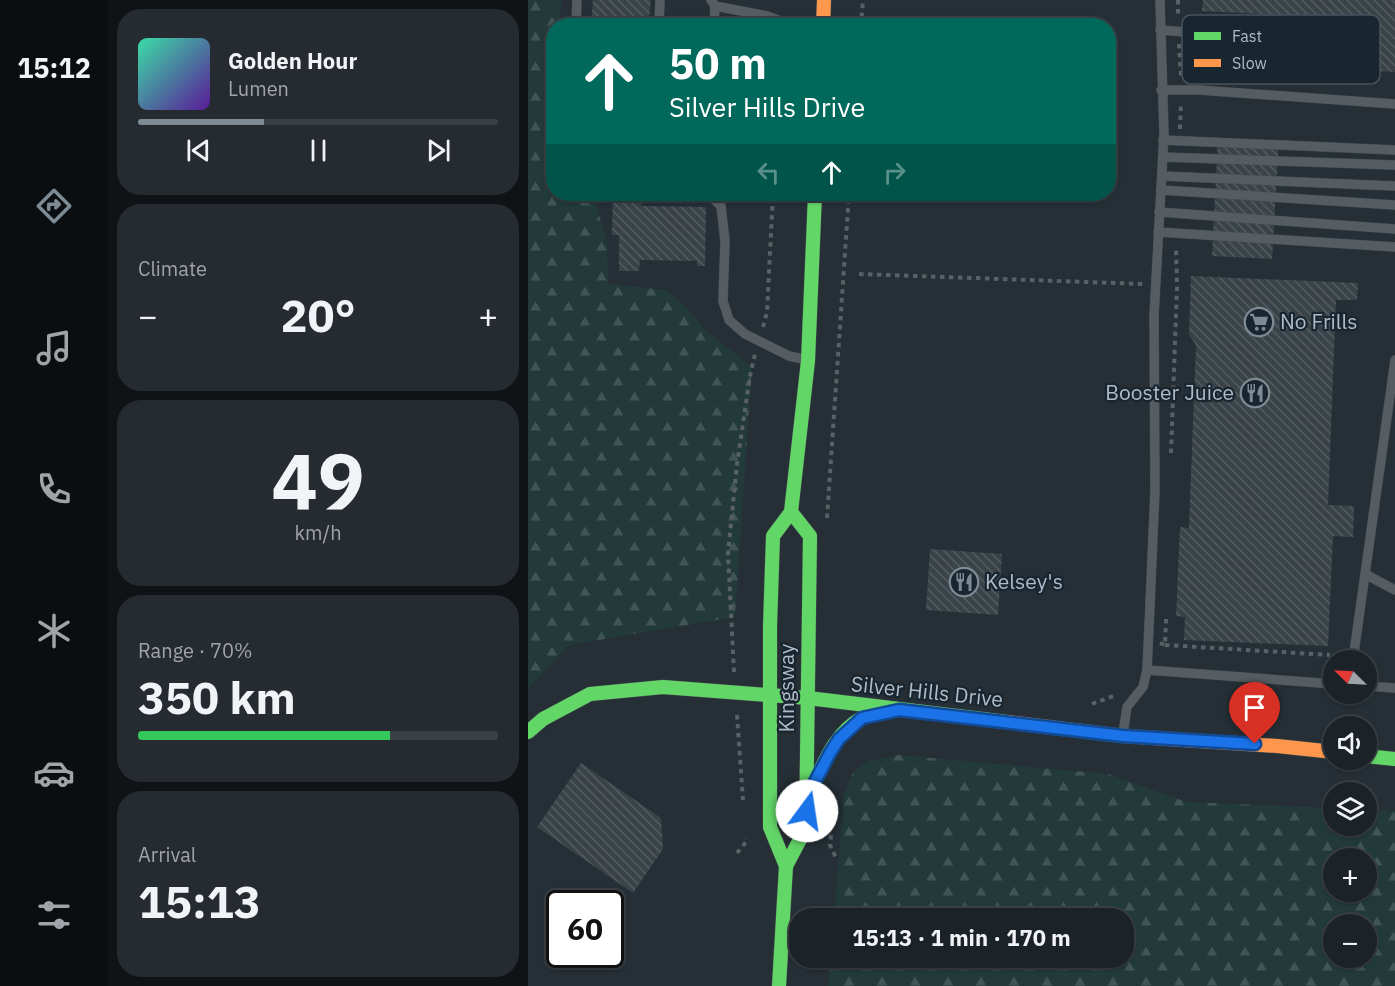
<!DOCTYPE html>
<html lang="en">
<head>
<meta charset="utf-8">
<style>
	body { margin:0; font-family:"IBM Plex Sans",sans-serif; background:#252b30; color:#f1f3f6; height:100vh; display:flex; flex-direction:column; font-size:22px; white-space:nowrap }
	* { box-sizing:border-box; margin:0 }
	p { font-size:20px; color:#a0a4a8 }
	.icon { flex:none; width:33px; height:33px; fill:none; stroke:currentColor; stroke-width:2; stroke-linecap:round; stroke-linejoin:round }
	.map { position:relative; flex:1; overflow:hidden }
	.details { display:flex; flex-direction:column; gap:9px; padding:9px; background:#0f1316; width:420px }
	.details>* { flex:none }
	.top-card { position:absolute; left:18px; top:18px; width:570px; height:183px; border-radius:24px; box-shadow:0 2px 4px #0004,0 0 0 2px #3a4045; background:#00695c; color:#fff; overflow:hidden }
	.needle { width:39px; rotate:294deg }
	.buttons { position:absolute; left:795px; top:650px; display:grid; gap:12px }
	.buttons a { display:grid; place-items:center; width:54px; height:54px; border-radius:50%; background:#1c2328; box-shadow:0 2px 4px #0004,0 0 0 2px #3a4045; font-size:30px }
	.speed { position:absolute; left:18px; top:890px; display:flex; gap:12px; font-size:30px; font-weight:700; text-align:center }
	.speed>* { display:grid; place-content:center; width:78px; height:78px; border-radius:50%; background:#1c2328; box-shadow:0 2px 4px #0004,0 0 0 2px #3a4045; line-height:1 }
	.speed .limit { border:3px solid #111; border-radius:9px; background:#fff; color:#111 }
	.pin { position:absolute; display:grid; place-items:center; width:51px; height:51px; color:#fff; margin:-62px -26px; border-radius:50% 50% 50% 0; rotate:-45deg; box-shadow:0 0 6px #0007 }
	.pin .icon { rotate:45deg }
	.me { position:absolute; width:66px; margin:-33px; rotate:14deg; stroke-linejoin:round; filter:drop-shadow(0 0 4px #0008) }
	.turn { display:flex; align-items:center; gap:21px; height:126px; padding:0 24px; font-size:27px }
	.turn .icon { width:78px; height:78px; stroke-width:2.5 }
	.turn b { display:block; font-size:42px; line-height:51px }
	.lanes { display:flex; align-items:center; height:57px; padding:0 24px; background:#0003; justify-content:center; gap:30px; direction:ltr }
	.lanes .off { opacity:.35 }
	.big { font-size:45px; font-weight:700; line-height:1.1 }
	.details .widget { flex:1; display:flex; flex-direction:column; justify-content:center; gap:9px; min-width:0; padding:0 21px; border-radius:24px; background:#252b30 }
	.details .dial { align-items:center; gap:0 }
	.dial b { font-size:78px; line-height:1 }
	.song { display:flex; align-items:center; gap:18px }
	.cover { width:72px; height:72px; border-radius:9px; background:linear-gradient(135deg,hsl(160 70% 55%),hsl(270 70% 35%)) }
	.played { height:6px; border-radius:3px; background:linear-gradient(90deg,#7e8b94 35%,#3a4045 35%) }
	.keys { display:flex; justify-content:space-around; direction:ltr }
	.heat { display:flex; justify-content:space-between; align-items:center; font-size:33px; direction:ltr }
	.charge { height:9px; border-radius:4px; background:linear-gradient(90deg,#34c759 70%,#3a4045 0) }
	.trip { position:absolute; left:261px; top:908px; width:345px; height:60px; border-radius:24px; background:#1c2328; box-shadow:0 2px 4px #0004,0 0 0 2px #3a4045; font-weight:700; line-height:60px; text-align:center }
	main { display:flex; flex:1; min-height:0 }
	.tabs { display:flex; flex-direction:column; width:108px; justify-content:space-around; align-items:center; background:#0b0e10; color:#a0a4a8 }
	.tabs .icon { width:42px; height:42px }
	.tabs .selected { color:#7e8b94 }
	.tabs b { font-size:27px; color:#f1f3f6 }
	.map>svg:first-child { display:block }
</style>
</head>
<body>
<main>
<nav class="tabs">
<b>15:12</b>
<svg class="icon selected" aria-label="directions" viewBox="0 0 24 24"><path d="M12 3l9 9-9 9-9-9zM9 14v-3h6M13 9l2 2-2 2"/></svg>
<svg class="icon" aria-label="music" viewBox="0 0 24 24"><path d="M9 18V5l10-2v13"/><circle cx="6" cy="18" r="3"/><circle cx="16" cy="16" r="3"/></svg>
<svg class="icon" aria-label="phone" viewBox="0 0 24 24"><path d="M5 4h4l2 5-3 2q2 4 5 5l2-3 5 2v4C11 20 4 13 5 4z"/></svg>
<svg class="icon" aria-label="climate" viewBox="0 0 24 24"><path d="M12 3v18M4 7l16 10M4 17L20 7"/></svg>
<svg class="icon" aria-label="car" viewBox="0 0 24 24"><path d="M5 17H2v-5l4-1 3-4h7l3 4 3 1v5h-3M9 17h6M6 11h13"/><circle cx="7" cy="17" r="2"/><circle cx="17" cy="17" r="2"/></svg>
<svg class="icon" aria-label="filters" viewBox="0 0 24 24"><path d="M4 7h16M4 17h16"/><circle cx="9" cy="7" r="2"/><circle cx="15" cy="17" r="2"/></svg>
</nav>
<section class="details">
<div class="widget">
<div class="song"><i class="cover"></i><div><b>Golden Hour</b><p>Lumen</p></div></div>
<div class="played"></div>
<div class="keys"><svg class="icon" aria-label="previous" viewBox="0 0 24 24"><path d="M18 5L8 12l10 7zM5 5v14"/></svg><svg class="icon" aria-label="pause" viewBox="0 0 24 24"><path d="M8 5v14M16 5v14"/></svg><svg class="icon" aria-label="next" viewBox="0 0 24 24"><path d="M6 5l10 7-10 7zM19 5v14"/></svg></div>
</div>
<div class="widget"><p>Climate</p>
<div class="heat"><a>−</a><b class="big">20°</b><a>+</a></div>
</div>
<div class="widget dial"><b>49</b><p>km/h</p></div>
<div class="widget"><p>Range · 70%</p><b class="big">350 km</b><div class="charge"></div></div>
<div class="widget"><p>Arrival</p><b class="big">15:13</b></div>
</section>
<div class="map">
<svg width="867" height="986" viewBox="0 0 867 986">
	<defs>
		<pattern id="forest-firs" width="22" height="20" patternUnits="userSpaceOnUse" patternTransform="scale(1.5)"><rect width="22" height="20" fill="#223a39"/><path d="M5 1l3.5 6h-7zM16 11l3.5 6h-7z" fill="#405554"/></pattern>
		<pattern id="building-back-hatch" width="6" height="6" patternUnits="userSpaceOnUse" patternTransform="scale(1.5)"><rect width="6" height="6" fill="#3a4348"/><path d="M-1 5l2 2M0 0l6 6M5-1l2 2" fill="none" stroke="#545c61"/></pattern>
	</defs>
	<rect width="100%" height="100%" fill="#252f35"/>
	<g fill="url(#forest-firs)" fill-rule="evenodd">
		<path d="M0,0H34L31,25L26,26V194H71L68,205L79,242L80,284L139,290L159,308L178,331L224,367L207,617L41,645L0,689Z"/>
		<path d="M370,755L580,774L659,802L805,808L806,825H838L839,810L867,811V986H300L303,957H596V918H306L316,794L325,773L340,761ZM806,858H838V891H806ZM806,924H838V957H806Z"/>
	</g>
	<g fill="url(#building-back-hatch)">
		<path d="M65,0H123L120,26H63Z"/>
		<path d="M675,0H867V72L808,69L810,18L674,11Z"/>
		<path d="M690,138L751,141L744,259L684,256Z"/>
		<path d="M85,194H114L113,206L178,207L177,266H169V261L112,260L111,271H91V235H84Z"/>
		<path d="M663,276L830,283L829,300H808L800,505L826,506L825,537L805,536L800,646L656,640L657,617L648,616L652,527L661,528L668,345L661,335Z"/>
		<path d="M402,549L474,554L470,615L398,610Z"/>
		<path d="M53,763L133,818L135,849L105,893L9,827Z"/>
	</g>
	<g fill="none" stroke-linecap="round" stroke-linejoin="round">
		<g stroke="#444b4f" stroke-width="10">
			<g id="lane">
				<path d="M183,0L187,6L186,26"/>
				<path d="M187,6L239,16L266,26"/>
				<path d="M48,26L49,0"/>
				<path d="M131,26L132,0"/>
				<path d="M632,30L809,44"/>
				<path d="M633,90H671L867,104"/>
				<path d="M635,140L867,150"/>
				<path d="M635,157L867,165"/>
				<path d="M634,176L867,186"/>
				<path d="M633,190L867,205"/>
				<path d="M180,194L193,206L197,241L195,301L201,320L217,334L261,356L275,359"/>
				<path d="M262,194L283,199"/>
				<path d="M631,212L867,229"/>
				<path d="M630,232L867,247"/>
				<path d="M837,574L867,590"/>
				<path d="M825,660L867,360"/>
				<path d="M619,670L806,684"/>
				<path d="M838,686L867,688"/>
				<path d="M595,733L599,707L615,687L619,670L622,605L627,490L626,316L636,134L632,0"/>
			</g>
		</g>
		<g stroke="#444b4f" stroke-width="15">
			<g id="fast">
				<path d="M0,732L15,719L62,694L135,687L280,698L479,722"/>
				<path d="M838,756L867,759"/>
				<path d="M283,790C295,765 307,732 334,718C345,712 359,712 371,710"/>
				<path d="M258,866L242,827V626L245,536L263,512L280,361L287,194"/>
				<path d="M251,986L258,866L278,828L282,536L263,512"/>
			</g>
		</g>
		<g stroke="#444b4f" stroke-width="15">
			<g id="slow">
				<path d="M295,26L296,0"/>
				<path d="M479,722L595,736L749,746L806,752"/>
			</g>
		</g>
		<g stroke="#586166" stroke-width="4" stroke-dasharray="4.5 4.5" stroke-linecap="butt">
			<path d="M650,0V18"/>
			<path d="M333,26L335,0"/>
			<path d="M651,44L653,78"/>
			<path d="M652,129L653,103"/>
			<path d="M331,274L615,284"/>
			<path d="M235,327L239,312L245,194"/>
			<path d="M643,453L649,287L648,247"/>
			<path d="M299,518L321,194"/>
			<path d="M632,643L637,645L638,619"/>
			<path d="M637,645L802,655"/>
			<path d="M206,672L200,553L209,464L222,376L227,354"/>
			<path d="M564,704L588,695"/>
			<path d="M209,715L215,800"/>
			<path d="M305,822L308,799"/>
			<path d="M303,835L302,845L309,860"/>
			<path d="M209,853L218,842V838"/>
		</g>
		<use href="#lane" stroke="#565d62" stroke-width="9"/>
		<use href="#fast" stroke="#63d668" stroke-width="14"/>
		<use href="#slow" stroke="#ff974d" stroke-width="14"/>
	</g>
	<g fill="none" stroke-linecap="round" stroke-linejoin="round">
		<g stroke="#114b97" stroke-width="15">
			<path id="route" d="M279,811L280,795L302,753L311,739L334,718L371,710L595,736L727,744"/>
		</g>
		<use href="#route" stroke="#1a73e8" stroke-width="10"/>
	</g>
	<defs>
		<g id="supermarket-ring" transform="scale(1.5)"><circle r="9.5" fill="#192630" stroke="#7e8b94" stroke-width="1.5"/><path d="M-6-5.5h2.5l.6 2H6L4.5 2H-2.5L-4.4-4H-6ZM-1.5 3.2a1.3 1.3 0 1 0 .1 0ZM3 3.2a1.3 1.3 0 1 0 .1 0Z" fill="#7e8b94"/></g>
		<g id="restaurant-ring" transform="scale(1.5)"><circle r="9.5" fill="#192630" stroke="#7e8b94" stroke-width="1.5"/><path d="M-5-6h1v4h1v-4h1v4h1v-4h1v5L-1.5 .5V6h-2V.5L-5-1ZM5-6V6H3V1.5H1.5Q1.5-4 5-6Z" fill="#7e8b94"/></g>
	</defs>
	<g fill-rule="evenodd">
		<use href="#supermarket-ring" x="731" y="322"/>
		<use href="#restaurant-ring" x="727" y="393"/>
		<use href="#restaurant-ring" x="436" y="582"/>
	</g>
	<g text-anchor="middle" stroke-width="4.5" stroke-linejoin="round" paint-order="stroke">
		<g font-size="21" fill="#aebcc7" stroke="#192630" text-anchor="start">
			<text x="752" y="329">No Frills</text>
			<text x="706" y="400" text-anchor="end">Booster Juice</text>
			<text x="457" y="589">Kelsey's</text>
		</g>
		<g font-size="21" fill="#aebcc7" stroke="#192630">
			<text transform="translate(259 688) rotate(-90)" y="7">Kingsway</text>
			<text transform="translate(399 692) rotate(6)" y="7">Silver Hills Drive</text>
		</g>
	</g>
	<rect x="654" y="15" width="198" height="69" rx="9" fill="#192630" stroke="#46535d" stroke-width="1.5"/>
	<rect x="666" y="32" width="27" height="8" fill="#63d668"/>
	<rect x="666" y="59" width="27" height="8" fill="#ff974d"/>
	<g font-size="16" fill="#aebcc7">
		<text x="704" y="42">Fast</text>
		<text x="704" y="69">Slow</text>
	</g>
</svg>
<div class="buttons">
<a><svg class="needle" viewBox="-14 -14 28 28"><path d="M0-13l5 13h-10z" fill="#e53935"/><path d="M0 13l5-13h-10z" fill="#a0a4a8"/></svg></a>
<a><svg class="icon" aria-label="sound" viewBox="0 0 24 24"><path d="M4 9h4l5-4v14l-5-4H4zM17 9q2 3 0 6"/></svg></a>
<a><svg class="icon" aria-label="layers" viewBox="0 0 24 24"><path d="M12 4l9 5-9 5-9-5zM3 14l9 5 9-5"/></svg></a>
<a>+</a>
<a>−</a>
</div>
<div class="speed"><div class="limit">60</div></div>
<div class="pin" style="left:727px;top:744px;background:#d93025"><svg class="icon" aria-label="arrive" viewBox="0 0 24 24"><path d="M6 21V4h12l-3 4 3 4H6"/></svg></div>
<svg class="me" style="left:279px;top:811px" viewBox="-20 -20 40 40"><circle r="19" fill="#fff"/><path d="M0-13L10 11 0 6-10 11z" fill="#1a73e8"/></svg>
<div class="trip">15:13 · 1 min · 170 m</div>
<div class="top-card">
<div class="turn"><svg class="icon" aria-label="ahead" viewBox="0 0 24 24"><path d="M12 20V5M6 11l6-6 6 6"/></svg><div><b>50 m</b>Silver Hills Drive</div></div>
<div class="lanes"><svg class="icon off" aria-label="left" viewBox="0 0 24 24"><path d="M17 20v-9H6M10 6l-5 5 5 5"/></svg><svg class="icon" aria-label="ahead" viewBox="0 0 24 24"><path d="M12 20V5M6 11l6-6 6 6"/></svg><svg class="icon off" aria-label="right" viewBox="0 0 24 24"><path d="M7 20v-9h11M14 6l5 5-5 5"/></svg></div>
</div>
</div>
</main>
</body>
</html>
